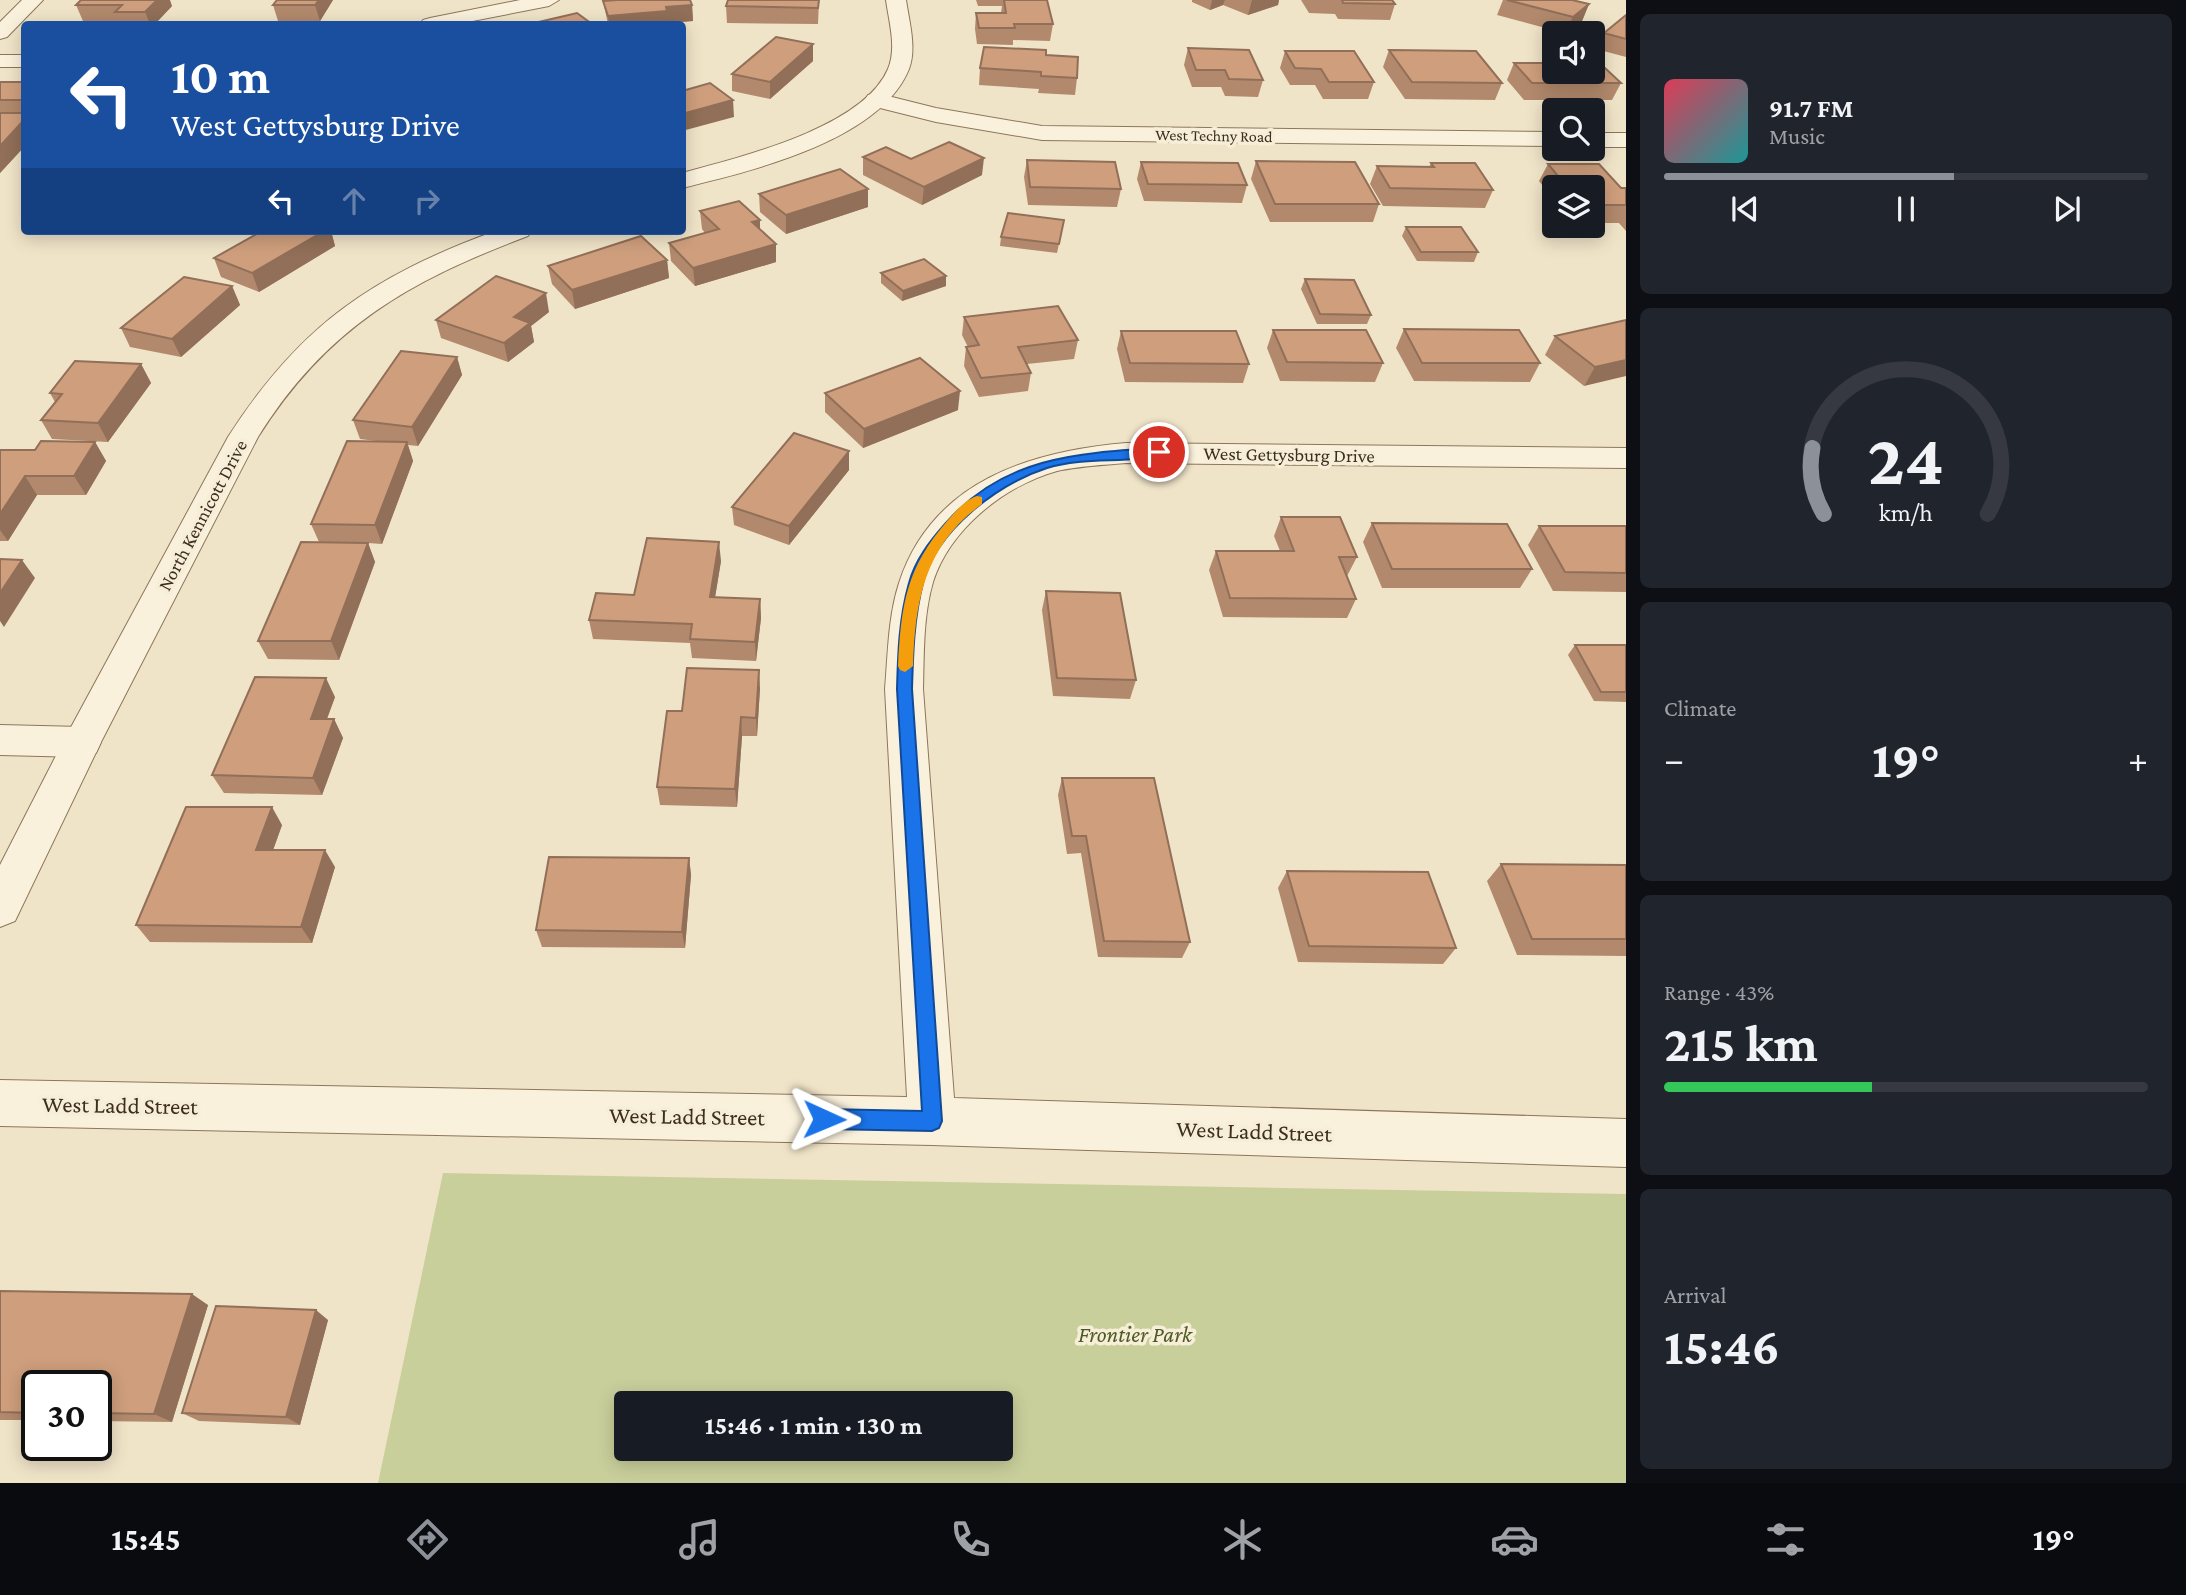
<!DOCTYPE html>
<html lang="en">
<head>
<meta charset="utf-8">
<style>
	body { margin:0; font-family:"Crimson Pro",serif; background:#20242c; color:#f1f3f6; height:100vh; display:flex; flex-direction:column; font-size:26px; white-space:nowrap }
	* { box-sizing:border-box; margin:0 }
	p { font-size:23px; color:#9ea1a6 }
	.icon { flex:none; width:38px; height:38px; fill:none; stroke:currentColor; stroke-width:2; stroke-linecap:round; stroke-linejoin:round }
	.map { position:relative; flex:1; overflow:hidden }
	.side { display:flex; flex-direction:column; gap:14px; padding:14px; background:#0d0f14; width:560px }
	.side>* { flex:none }
	.guide { position:absolute; left:21px; top:21px; width:665px; height:214px; border-radius:7px; box-shadow:0 4px 18px #0003; background:#1a4fa0; color:#fff; overflow:hidden }
	.buttons { position:absolute; left:1542px; top:21px; display:grid; gap:14px }
	.buttons a { display:grid; place-items:center; width:63px; height:63px; border-radius:7px; background:#171b24; box-shadow:0 4px 18px #0003; font-size:35px }
	.speed { position:absolute; left:21px; top:1370px; display:flex; gap:14px; font-size:35px; font-weight:700; text-align:center }
	.speed>* { display:grid; place-content:center; width:91px; height:91px; border-radius:50%; background:#171b24; box-shadow:0 4px 18px #0003; line-height:1 }
	.speed .limit { border:4px solid #111; border-radius:10px; background:#fff; color:#111 }
	.pin { position:absolute; display:grid; place-items:center; width:60px; height:60px; color:#fff; margin:-30px; border:4px solid #fff; border-radius:50%; box-shadow:0 2px 7px #0007 }
	.me { position:absolute; width:77px; margin:-38px; rotate:91deg; stroke-linejoin:round; filter:drop-shadow(0 0 5px #0008) }
	.turn { display:flex; align-items:center; gap:24px; height:147px; padding:0 35px; font-size:32px }
	.turn .icon { width:91px; height:91px; stroke-width:2.5 }
	.turn b { display:block; font-size:49px; line-height:60px }
	.lanes { display:flex; align-items:center; height:66px; padding:0 35px; background:#0003; justify-content:center; gap:35px; direction:ltr }
	.lanes .off { opacity:.35 }
	.big { font-size:52px; font-weight:700; line-height:1.1 }
	.side .widget { flex:1; display:flex; flex-direction:column; justify-content:center; gap:10px; min-width:0; padding:0 24px; border-radius:10px; background:#20242c }
	.side .dial { align-items:center; gap:0 }
	.dial svg { height:182px; overflow:visible; fill:none; stroke:#363941; stroke-width:7; stroke-linecap:round; text-anchor:middle }
	.dial text { fill:#f1f3f6; stroke:none }
	.song { display:flex; align-items:center; gap:21px }
	.cover { width:84px; height:84px; border-radius:10px; background:linear-gradient(135deg,hsl(350 70% 55%),hsl(180 70% 35%)) }
	.played { height:7px; border-radius:4px; background:linear-gradient(90deg,#8c9099 60%,#363941 60%) }
	.keys { display:flex; justify-content:space-around; direction:ltr }
	.heat { display:flex; justify-content:space-between; align-items:center; font-size:38px; direction:ltr }
	.charge { height:10px; border-radius:5px; background:linear-gradient(90deg,#34c759 43%,#363941 0) }
	.trip { position:absolute; left:614px; top:1391px; width:399px; height:70px; border-radius:7px; background:#171b24; box-shadow:0 4px 18px #0003; font-weight:700; line-height:70px; text-align:center }
	.tabs { display:flex; height:112px; justify-content:space-around; align-items:center; background:#090b0e; color:#9ea1a6 }
	.tabs .icon { width:49px; height:49px }
	.tabs .on { color:#8c9099 }
	.tabs b { font-size:32px; color:#f1f3f6 }
	main { display:flex; flex:1; min-height:0 }
	.map>svg:first-child { display:block }
</style>
</head>
<body>
<main>
<div class="map">
<svg width="1626" height="1483" viewBox="0 0 1626 1483">
	<rect width="100%" height="100%" fill="#f0e4c8"/>
	<path fill="#c9cf9b" fill-rule="evenodd" d="M443,1173L1626,1194V1483H378ZM626,1404H1001V1449H626Z"/>
	<g fill="none" stroke-linecap="round" stroke-linejoin="round">
		<g stroke="#8d765c" stroke-width="2">
			<g id="minor">
				<path d="M22,0H43L7,37L0,39V22Z"/>
				<path d="M520,0H559L549,6L457,24H420L423,20L430,18Z"/>
				<rect x="0" y="55" width="24" height="12"/>
				<path d="M876,93L936,108L1042,126L1554,132V146L1042,140L936,122L868,105L865,100L868,95Z"/>
				<rect x="1592" y="133" width="34" height="14"/>
				<path d="M1126,443L1626,448V468L1126,463C1103,465 1079,466 1057,471C1004,486 950,529 933,582C923,616 924,654 923,689L954,1098L1626,1119V1167L932,1145L0,1126V1080L907,1097L885,689C888,654 888,617 899,583C932,481 1031,451 1126,443Z"/>
				<path d="M0,725L82,727L96,731L101,742L96,753L82,757L0,755Z"/>
			</g>
		</g>
		<g stroke="#8d765c" stroke-width="2">
			<g id="tertiary">
				<path d="M886,0H906C909,21 917,48 909,69C880,141 751,171 682,188V173C740,157 863,128 888,69C897,48 889,22 886,0Z"/>
				<path d="M495,231H532L528,236C409,281 327,327 258,437L101,742L15,921L0,927V865L63,742L228,437C300,325 371,277 495,231Z"/>
			</g>
		</g>
		<use href="#minor" fill="#faf1dc" fill-rule="evenodd"/>
		<use href="#tertiary" fill="#faf1dc" fill-rule="evenodd"/>
	</g>
	<g fill="#b2896c">
		<path d="M277,0H333L320,21H278L273,5Z"/>
		<path d="M728,0H819L818,24L727,23L726,6Z"/>
		<path d="M976,0H1047L1053,24L1050,41L1013,40V45L977,44L975,29L976,13H1001L1002,6H978Z"/>
		<path d="M1192,0H1279L1278,5L1248,15L1223,5L1210,10L1192,2Z"/>
		<path d="M1301,0H1392L1395,4L1390,20L1338,19L1335,14L1309,13Z"/>
		<path d="M1503,0H1572L1589,4L1582,21L1566,33H1564L1497,15Z"/>
		<path d="M603,1L692,5L693,21L668,23L669,24H608Z"/>
		<path d="M76,5L172,6L155,24H120L119,22L83,21Z"/>
		<path d="M1626,15V57L1596,49L1604,33Z"/>
		<path d="M1188,48L1263,80L1258,97L1225,96L1221,87H1192L1184,65Z"/>
		<path d="M1389,50L1502,83L1495,100L1405,99L1383,67Z"/>
		<path d="M1285,51L1374,82L1368,99H1323L1315,85H1290L1280,68Z"/>
		<path d="M1046,55L1077,78L1075,95L1038,93L1039,89L979,85L980,68Z"/>
		<path d="M813,61L770,99L732,91V74Z"/>
		<path d="M1514,63L1621,83L1612,100H1524L1507,80Z"/>
		<path d="M0,82H24V147L0,173Z"/>
		<path d="M863,157L982,175L922,205L863,175Z"/>
		<path d="M1027,160L1121,189L1117,207L1028,205L1024,177Z"/>
		<path d="M1256,161L1379,204L1373,222H1270L1251,179Z"/>
		<path d="M1141,162L1247,185L1242,203L1144,201L1137,179Z"/>
		<path d="M1431,163L1493,190L1485,208L1383,206L1370,184L1377,166L1429,167Z"/>
		<path d="M1548,164L1621,188H1626V231L1619,223H1592V187H1554V200L1539,181Z"/>
		<path d="M759,194L868,207L786,234L760,212Z"/>
		<path d="M700,211L760,229L776,262L695,286L671,261L669,243L705,233L702,229Z"/>
		<path d="M1064,220L1057,253L1000,246L1001,237Z"/>
		<path d="M1406,227L1478,252L1474,262L1417,261L1402,236Z"/>
		<path d="M262,231H331L335,246L259,292L221,277L214,258Z"/>
		<path d="M667,260L669,278L575,309L552,284L548,266Z"/>
		<path d="M881,273L946,276V286L902,301L881,283Z"/>
		<path d="M1305,279L1371,315L1367,324H1317L1301,289Z"/>
		<path d="M232,286L240,305L181,357L130,347L121,328Z"/>
		<path d="M549,312L531,326L534,342L508,362L441,338L436,320Z"/>
		<path d="M964,317L1078,340L1074,359L1027,364L1031,373L1028,391L979,397L964,366L966,347H968L962,335Z"/>
		<path d="M1626,320L1584,386L1545,355L1555,336Z"/>
		<path d="M1404,329L1540,363L1530,382L1414,381L1396,348Z"/>
		<path d="M1273,330L1383,363L1375,382L1280,381L1267,348Z"/>
		<path d="M1121,331L1249,364L1243,383L1125,382L1117,349Z"/>
		<path d="M457,357L462,375L418,446L408,445L413,461L382,544L368,543L375,562L339,660L268,659L258,641L319,542L311,524L384,442L360,439L353,420Z"/>
		<path d="M141,364L151,383L108,442L52,439L41,420L55,402L50,393Z"/>
		<path d="M825,393L958,410L863,448L825,412Z"/>
		<path d="M95,442L106,461L86,495H37L8,541H0V450H35Z"/>
		<path d="M849,451V470L789,545L734,525L732,507Z"/>
		<path d="M1281,517L1357,557L1347,576L1356,599L1347,618L1223,617L1209,570L1216,551H1280L1274,536Z"/>
		<path d="M1372,523L1532,569L1520,588H1382L1363,542Z"/>
		<path d="M1539,526H1626V592L1553,591L1528,545Z"/>
		<path d="M721,561L715,597L760,599L761,618L756,661L692,658L690,643L593,639L589,620Z"/>
		<path d="M1046,591L1136,680L1130,699L1053,696L1042,610Z"/>
		<path d="M1575,645H1626V702L1594,701L1568,655Z"/>
		<path d="M760,688L757,736H742L737,807L660,805L657,787L682,711Z"/>
		<path d="M335,697L327,719H334L343,738L322,795L224,793L212,775Z"/>
		<path d="M1062,778L1190,942L1182,958L1098,957L1081,853L1067,854L1058,795Z"/>
		<path d="M282,825L273,850L335,867L312,943L150,942L136,925Z"/>
		<path d="M689,858L691,875L685,948L542,947L536,930Z"/>
		<path d="M1501,864L1626,865V956L1517,955L1487,881Z"/>
		<path d="M1287,871L1456,948L1443,964L1298,962L1278,888Z"/>
		<path d="M0,1291L208,1305L172,1422L96,1421V1386H37V1420H0Z"/>
		<path d="M328,1320L300,1425L199,1421L182,1413Z"/>
	</g>
	<g fill="#916f58">
		<path d="M157,0H170L172,6L155,24H150L145,12Z"/>
		<path d="M319,0H333L320,21L315,5Z"/>
		<path d="M1212,0H1225L1223,5L1210,10Z"/>
		<path d="M1252,0H1279L1278,5L1248,15Z"/>
		<path d="M1589,4L1582,21L1565,33L1573,17Z"/>
		<path d="M692,5L693,21L668,23L669,24H609L608,16L666,7Z"/>
		<path d="M813,44V61L770,99V82Z"/>
		<path d="M733,100L734,117L682,131V114Z"/>
		<path d="M24,120V147L0,173V146Z"/>
		<path d="M984,158L982,175L922,205L924,187Z"/>
		<path d="M868,189V207L786,234V215Z"/>
		<path d="M760,220V238L752,222Z"/>
		<path d="M324,231H331L335,246L259,292L252,273Z"/>
		<path d="M349,231H360L350,235Z"/>
		<path d="M776,244V262L695,286L693,268Z"/>
		<path d="M667,260L669,278L575,309L572,290Z"/>
		<path d="M946,276V286L902,301L903,291Z"/>
		<path d="M232,286L240,305L181,357L172,339Z"/>
		<path d="M546,293L549,312L531,326L534,342L508,362L504,343L514,317Z"/>
		<path d="M457,357L462,375L418,446L412,427Z"/>
		<path d="M1626,360V376L1584,386L1595,367Z"/>
		<path d="M141,364L151,383L108,442L98,423Z"/>
		<path d="M960,391L958,410L863,448L864,429Z"/>
		<path d="M95,442L106,461L86,495L74,476Z"/>
		<path d="M407,442L413,461L382,544L375,525Z"/>
		<path d="M849,451V470L789,545V526Z"/>
		<path d="M25,476L37,495L8,541L0,530V514Z"/>
		<path d="M719,542L721,561L712,616L710,597Z"/>
		<path d="M368,543L375,562L339,660L331,641Z"/>
		<path d="M22,560L35,578L4,627L0,621V593Z"/>
		<path d="M760,599L761,618L756,661L755,642Z"/>
		<path d="M759,670L760,688L757,736L756,718Z"/>
		<path d="M326,678L335,697L320,737L311,719Z"/>
		<path d="M741,717L742,736L737,807L735,789Z"/>
		<path d="M334,719L343,738L322,795L313,778Z"/>
		<path d="M272,807L282,825L267,867L256,850Z"/>
		<path d="M325,850L335,867L312,943L301,927Z"/>
		<path d="M689,858L691,875L685,948L682,932Z"/>
		<path d="M192,1294L208,1305L172,1422L154,1414Z"/>
		<path d="M316,1310L328,1320L300,1425L286,1417Z"/>
	</g>
	<g fill="#cf9f7d" stroke="#916f58" stroke-width="2">
		<path d="M81,0H157L145,12H115L122,5H76Z"/>
		<path d="M277,0H319L315,5H273Z"/>
		<path d="M617,0H690L692,5L666,7L667,11L608,16L603,1Z"/>
		<path d="M728,0H819L818,8L726,6Z"/>
		<path d="M1004,0H1047L1053,24H1014L1015,28H979L976,13H1006Z"/>
		<path d="M1342,0H1392L1395,4L1343,3Z"/>
		<path d="M1507,0H1572L1589,4L1573,17Z"/>
		<path d="M577,13L592,24H530Z"/>
		<path d="M1626,15V39L1604,33Z"/>
		<path d="M776,37L813,44L770,82L732,74Z"/>
		<path d="M984,47L1046,50V55L1078,57L1077,78L1041,76V72L980,68Z"/>
		<path d="M1188,48L1249,50L1263,80L1229,79L1225,70H1196Z"/>
		<path d="M1389,50L1476,51L1502,83L1412,82Z"/>
		<path d="M1285,51H1354L1374,82H1329L1321,69L1295,68Z"/>
		<path d="M1514,63H1554V72H1592V68H1605L1621,83H1532Z"/>
		<rect x="0" y="82" width="24" height="18"/>
		<path d="M710,83L733,100L682,114V91Z"/>
		<path d="M0,113H24V120L0,146Z"/>
		<path d="M949,142L984,158L924,187L863,157L886,147L911,159Z"/>
		<path d="M1027,160L1115,162L1121,189L1030,187Z"/>
		<path d="M1256,161L1355,162L1379,204H1275Z"/>
		<path d="M1141,162L1238,163L1247,185L1148,184Z"/>
		<path d="M1431,163H1475L1493,190L1390,188L1377,166L1434,167Z"/>
		<path d="M1548,164H1599L1621,188H1626V205H1592V187H1567Z"/>
		<path d="M840,169L868,189L786,215L759,194Z"/>
		<path d="M739,201L760,220L752,222L776,244L693,268L669,243L719,229L700,211Z"/>
		<path d="M1008,213L1064,220L1059,244L1001,237Z"/>
		<path d="M1406,227H1461L1478,252H1421Z"/>
		<path d="M262,231H324L252,273L214,258Z"/>
		<path d="M641,236L667,260L572,290L548,266Z"/>
		<path d="M924,259L946,276L903,291L881,273Z"/>
		<path d="M496,276L546,293L514,317L530,323L504,343L436,320Z"/>
		<path d="M184,277L232,286L172,339L121,328Z"/>
		<path d="M1305,279L1354,280L1371,315L1320,314Z"/>
		<path d="M1058,306L1078,340L1018,347L1031,373L981,378L966,347L979,345L964,317Z"/>
		<path d="M1626,320V360L1595,367L1555,336Z"/>
		<path d="M1404,329L1519,330L1540,363H1422Z"/>
		<path d="M1273,330H1366L1383,363L1287,362Z"/>
		<path d="M1121,331H1236L1249,364L1130,363Z"/>
		<path d="M401,351L457,357L412,427L353,420Z"/>
		<path d="M920,358L960,391L864,429L825,393Z"/>
		<path d="M75,361L141,364L98,423L41,420L62,394L50,393Z"/>
		<path d="M794,433L849,451L789,526L732,507Z"/>
		<path d="M41,441L95,442L74,476H25L0,514V450H35Z"/>
		<path d="M347,441L407,442L375,525L311,524Z"/>
		<path d="M1281,517H1340L1357,557H1339L1356,599L1230,598L1216,551H1294Z"/>
		<path d="M1372,523L1507,524L1532,569H1392Z"/>
		<path d="M1539,526H1626V573L1565,572Z"/>
		<path d="M647,538L719,542L710,597L760,599L755,642L690,639L692,624L589,620L596,593L634,595Z"/>
		<path d="M301,542L368,543L331,641H258Z"/>
		<path d="M0,559L22,560L0,593Z"/>
		<path d="M1046,591L1120,593L1136,680L1057,678Z"/>
		<path d="M1575,645H1626V692H1601Z"/>
		<path d="M687,668L759,670L756,718L741,717L735,789L657,787L667,711H682Z"/>
		<path d="M255,677L326,678L311,719H334L313,778L212,775Z"/>
		<path d="M1062,778H1154L1190,942L1104,941L1086,836H1072Z"/>
		<path d="M186,807H272L256,850H325L301,927L136,925Z"/>
		<path d="M549,857L689,858L682,932L536,930Z"/>
		<path d="M1501,864L1626,865V939H1532Z"/>
		<path d="M1287,871L1428,872L1456,948L1309,946Z"/>
		<path d="M0,1291L192,1294L154,1414L96,1413V1386H37V1413L0,1412Z"/>
		<path d="M216,1306L316,1310L286,1417L182,1413Z"/>
	</g>
	<path fill="#1a73e8" stroke="#114b97" stroke-width="2" d="M1159,448L1166,452L1164,455C1126,464 1085,456 1047,468C998,484 936,530 923,583C914,618 913,653 912,689L942,1121L939,1128L932,1131L824,1129L817,1126L814,1119L817,1112L824,1109L922,1111L897,689C898,653 899,618 909,583C915,560 930,541 945,524C1003,457 1076,453 1159,448Z"/>
	<path fill="#f59e0b" d="M977,496L982,497V504C925,545 915,600 913,666L905,672L900,670L898,666C901,605 906,568 948,520C956,511 965,500 977,496Z"/>
	<g text-anchor="middle" stroke-width="7" stroke-linejoin="round" paint-order="stroke">
		<g font-size="16" fill="#3d2e20" stroke="#f7eed8">
			<text transform="translate(1214 135) rotate(1)" y="6">West Techny Road</text>
		</g>
		<g font-size="19" fill="#3d2e20" stroke="#f7eed8">
			<text transform="translate(1289 454) rotate(1)" y="7">West Gettysburg Drive</text>
			<text transform="translate(202 515) rotate(-62)" y="7">North Kennicott Drive</text>
		</g>
		<g font-size="23" fill="#3d2e20" stroke="#f7eed8">
			<text transform="translate(120 1105) rotate(1)" y="8">West Ladd Street</text>
			<text transform="translate(687 1116) rotate(1)" y="8">West Ladd Street</text>
			<text transform="translate(1254 1131) rotate(2)" y="8">West Ladd Street</text>
		</g>
		<g font-size="23" font-style="italic" fill="#4d5a26" stroke="#f7eed8">
			<text x="1135" y="1342">Frontier Park</text>
		</g>
	</g>
</svg>
<div class="buttons">
<a><svg class="icon" aria-label="sound" viewBox="0 0 24 24"><path d="M4 9h4l5-4v14l-5-4H4zM17 9q2 3 0 6"/></svg></a>
<a><svg class="icon" aria-label="search" viewBox="0 0 24 24"><circle cx="10" cy="10" r="6"/><path d="M15 15l6 6"/></svg></a>
<a><svg class="icon" aria-label="layers" viewBox="0 0 24 24"><path d="M12 4l9 5-9 5-9-5zM3 14l9 5 9-5"/></svg></a>
</div>
<div class="speed"><div class="limit">30</div></div>
<div class="pin" style="left:1159px;top:452px;background:#d93025"><svg class="icon" aria-label="arrive" viewBox="0 0 24 24"><path d="M6 21V4h12l-3 4 3 4H6"/></svg></div>
<svg class="me" style="left:824px;top:1119px" viewBox="-20 -20 40 40"><path d="M0-17L14 15 0 8-14 15z" fill="#1a73e8" stroke="#fff" stroke-width="4"/></svg>
<div class="trip">15:46 · 1 min · 130 m</div>
<div class="guide">
<div class="turn"><svg class="icon" aria-label="left" viewBox="0 0 24 24"><path d="M17 20v-9H6M10 6l-5 5 5 5"/></svg><div><b>10 m</b>West Gettysburg Drive</div></div>
<div class="lanes"><svg class="icon" aria-label="left" viewBox="0 0 24 24"><path d="M17 20v-9H6M10 6l-5 5 5 5"/></svg><svg class="icon off" aria-label="ahead" viewBox="0 0 24 24"><path d="M12 20V5M6 11l6-6 6 6"/></svg><svg class="icon off" aria-label="right" viewBox="0 0 24 24"><path d="M7 20v-9h11M14 6l5 5-5 5"/></svg></div>
</div>
</div>
<section class="side">
<div class="widget">
<div class="song"><i class="cover"></i><div><b>91.7 FM</b><p>Music</p></div></div>
<div class="played"></div>
<div class="keys"><svg class="icon" aria-label="previous" viewBox="0 0 24 24"><path d="M18 5L8 12l10 7zM5 5v14"/></svg><svg class="icon" aria-label="pause" viewBox="0 0 24 24"><path d="M8 5v14M16 5v14"/></svg><svg class="icon" aria-label="next" viewBox="0 0 24 24"><path d="M6 5l10 7-10 7zM19 5v14"/></svg></div>
</div>
<div class="widget dial"><svg viewBox="0 0 100 80">
<path d="M14 69A42 42 0 1 1 86 69"/>
<path d="M14 69A42 42 0 0 1 9 40" stroke="#8c9099"/>
<text x="50" y="56" font-size="32" font-weight="700">24</text>
<text x="50" y="72" font-size="11">km/h</text>
</svg></div>
<div class="widget"><p>Climate</p>
<div class="heat"><a>−</a><b class="big">19°</b><a>+</a></div>
</div>
<div class="widget"><p>Range · 43%</p><b class="big">215 km</b><div class="charge"></div></div>
<div class="widget"><p>Arrival</p><b class="big">15:46</b></div>
</section>
</main>
<nav class="tabs">
<b>15:45</b>
<svg class="icon on" aria-label="directions" viewBox="0 0 24 24"><path d="M12 3l9 9-9 9-9-9zM9 14v-3h6M13 9l2 2-2 2"/></svg>
<svg class="icon" aria-label="music" viewBox="0 0 24 24"><path d="M9 18V5l10-2v13"/><circle cx="6" cy="18" r="3"/><circle cx="16" cy="16" r="3"/></svg>
<svg class="icon" aria-label="phone" viewBox="0 0 24 24"><path d="M5 4h4l2 5-3 2q2 4 5 5l2-3 5 2v4C11 20 4 13 5 4z"/></svg>
<svg class="icon" aria-label="climate" viewBox="0 0 24 24"><path d="M12 3v18M4 7l16 10M4 17L20 7"/></svg>
<svg class="icon" aria-label="car" viewBox="0 0 24 24"><path d="M5 17H2v-5l4-1 3-4h7l3 4 3 1v5h-3M9 17h6M6 11h13"/><circle cx="7" cy="17" r="2"/><circle cx="17" cy="17" r="2"/></svg>
<svg class="icon" aria-label="filters" viewBox="0 0 24 24"><path d="M4 7h16M4 17h16"/><circle cx="9" cy="7" r="2"/><circle cx="15" cy="17" r="2"/></svg>
<b>19°</b>
</nav>
</body>
</html>
